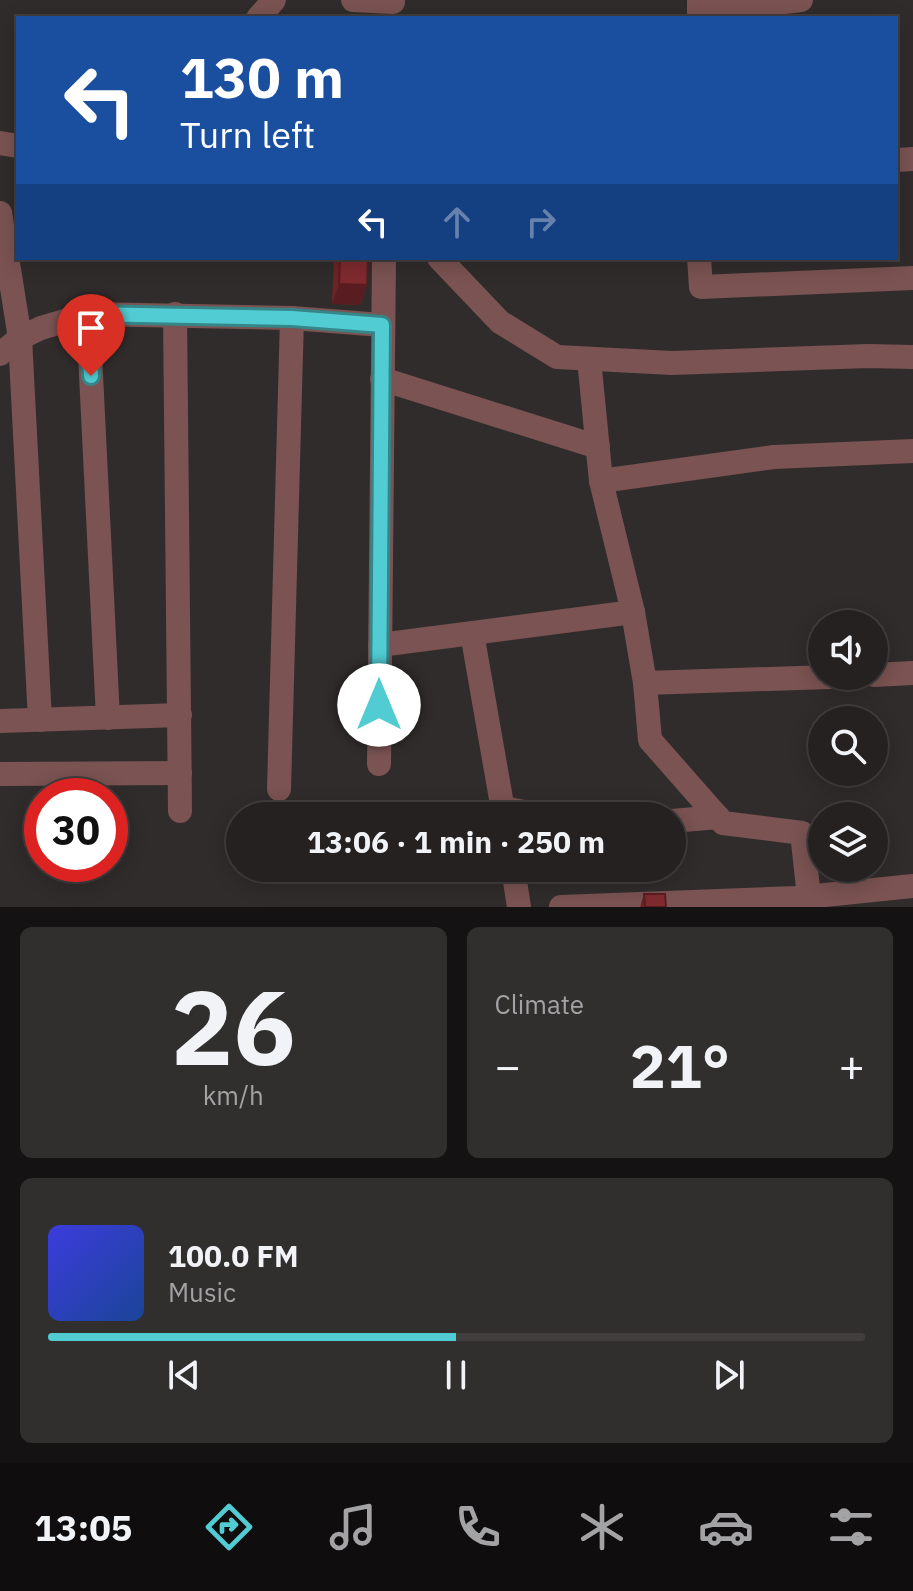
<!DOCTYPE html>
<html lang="en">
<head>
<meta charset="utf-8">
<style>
	body { margin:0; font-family:"IBM Plex Sans",sans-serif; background:#312e2e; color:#f1f3f6; height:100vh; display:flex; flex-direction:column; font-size:30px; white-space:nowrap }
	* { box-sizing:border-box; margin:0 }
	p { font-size:26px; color:#a3a3a5 }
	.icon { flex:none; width:44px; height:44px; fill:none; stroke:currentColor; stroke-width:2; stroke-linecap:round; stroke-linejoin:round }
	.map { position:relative; height:907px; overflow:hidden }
	.details { display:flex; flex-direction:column; gap:20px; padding:20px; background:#141212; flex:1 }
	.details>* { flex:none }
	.guide { position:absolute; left:16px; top:16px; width:882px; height:244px; border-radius:0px; box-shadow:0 4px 20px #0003,0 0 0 2px #423e3f; background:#1a4fa0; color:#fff; overflow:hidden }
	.buttons { position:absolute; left:808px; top:610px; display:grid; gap:16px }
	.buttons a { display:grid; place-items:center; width:80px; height:80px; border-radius:50%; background:#252121; box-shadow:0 4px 20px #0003,0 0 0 2px #423e3f; font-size:40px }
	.speed { position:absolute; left:24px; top:778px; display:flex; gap:16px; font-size:40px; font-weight:700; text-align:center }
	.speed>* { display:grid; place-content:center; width:104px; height:104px; border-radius:50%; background:#252121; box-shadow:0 4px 20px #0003,0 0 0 2px #423e3f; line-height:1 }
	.speed .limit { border:12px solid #d22; background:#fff; color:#111 }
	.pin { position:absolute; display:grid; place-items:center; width:68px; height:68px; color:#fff; margin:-82px -34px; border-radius:50% 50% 50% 0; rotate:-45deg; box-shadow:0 0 8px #0007 }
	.pin .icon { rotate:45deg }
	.me { position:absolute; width:88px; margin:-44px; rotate:0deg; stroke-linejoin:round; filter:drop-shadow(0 0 6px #0008) }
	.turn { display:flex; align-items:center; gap:28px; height:168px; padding:0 32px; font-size:36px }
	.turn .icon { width:104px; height:104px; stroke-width:2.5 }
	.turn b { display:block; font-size:56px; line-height:68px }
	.lanes { display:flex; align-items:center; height:76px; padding:0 32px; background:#0003; justify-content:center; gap:40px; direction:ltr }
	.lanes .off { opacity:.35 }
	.big { font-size:60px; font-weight:800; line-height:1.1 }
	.details .tile { flex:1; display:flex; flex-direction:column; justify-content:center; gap:12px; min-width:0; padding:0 28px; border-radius:12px; background:#312e2e }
	.details .dial { align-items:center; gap:0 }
	.dial b { font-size:104px; line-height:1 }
	.song { display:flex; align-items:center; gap:24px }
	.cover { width:96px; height:96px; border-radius:12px; background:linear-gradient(135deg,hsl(240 70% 55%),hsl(220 70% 35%)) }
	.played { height:8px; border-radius:4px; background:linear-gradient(90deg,#51ccd3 50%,#423e3f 50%) }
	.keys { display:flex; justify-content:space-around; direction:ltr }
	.heat { display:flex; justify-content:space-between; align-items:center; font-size:44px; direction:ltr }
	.details .tiles { flex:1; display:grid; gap:20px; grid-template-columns:1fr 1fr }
	.tile:last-child { grid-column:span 2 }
	.trip { position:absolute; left:226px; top:802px; width:460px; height:80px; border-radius:40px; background:#252121; box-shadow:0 4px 20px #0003,0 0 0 2px #423e3f; font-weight:800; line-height:80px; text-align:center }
	.tabs { display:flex; height:128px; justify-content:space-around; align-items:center; background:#0f0d0d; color:#a3a3a5 }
	.tabs .icon { width:56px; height:56px }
	.tabs .on { color:#51ccd3 }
	.tabs b { font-size:36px; color:#f1f3f6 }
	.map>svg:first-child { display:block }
</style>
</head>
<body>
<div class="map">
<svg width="913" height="907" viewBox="0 0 913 907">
	<rect width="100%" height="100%" fill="#312c2c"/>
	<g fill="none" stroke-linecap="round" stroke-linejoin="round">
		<g stroke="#7a5352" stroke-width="24">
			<path d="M353,0L393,2"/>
			<path d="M699,0V12L801,0"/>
			<path d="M258,18L274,0"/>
			<path d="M0,143L18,146"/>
			<path d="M896,160L913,159"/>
			<path d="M0,213L20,338L40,720"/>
			<path d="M439,258L500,322L557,357L672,363L868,356L913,357"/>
			<path d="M699,258L701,287L913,278"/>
			<path d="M88,314L108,718"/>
			<path d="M175,314L180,811"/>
			<path d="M0,354L20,338L41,328L88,314L292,318L382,325"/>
			<path d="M589,359L601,481L633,612L645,683L859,676"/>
			<path d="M382,379L598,447"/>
			<path d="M601,481L774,457L913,451"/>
			<path d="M472,633L504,816"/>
			<path d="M380,645L633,612"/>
			<path d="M874,675L913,673"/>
			<path d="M645,683L650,740L723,823L802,833L809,897"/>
			<path d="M0,721L180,715"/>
			<path d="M379,764L384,258"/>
			<path d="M0,774L180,773"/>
			<path d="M279,789L292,318"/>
			<path d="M503,808L546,816"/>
			<path d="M672,821L718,817"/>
			<path d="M513,868L519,907"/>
			<path d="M561,907L796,898L913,886"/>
		</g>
	</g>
	<g fill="#6d2428">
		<path d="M334,258H368L367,285L360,305L332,304Z"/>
		<path d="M644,894L666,907H640Z"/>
	</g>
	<path fill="#591d21" d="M339,284L367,285L360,305L332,304Z"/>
	<g fill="#7f2a2f" stroke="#591d21" stroke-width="2">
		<path d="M340,258H368L367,285L339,284Z"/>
		<path d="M644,894H665L666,907H645Z"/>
	</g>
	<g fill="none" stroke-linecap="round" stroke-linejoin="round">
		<g stroke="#358589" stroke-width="20">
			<path id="route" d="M91,376L88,314L292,318L382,325L379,705"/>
		</g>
		<use href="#route" stroke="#51ccd3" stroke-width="14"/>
	</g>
</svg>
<div class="buttons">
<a><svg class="icon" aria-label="sound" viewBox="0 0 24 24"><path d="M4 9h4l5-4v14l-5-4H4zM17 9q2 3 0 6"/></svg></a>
<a><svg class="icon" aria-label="search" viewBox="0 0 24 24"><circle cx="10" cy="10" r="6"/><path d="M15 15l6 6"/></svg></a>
<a><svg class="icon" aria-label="layers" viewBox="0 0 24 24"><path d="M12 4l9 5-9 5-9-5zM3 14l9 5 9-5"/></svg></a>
</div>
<div class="speed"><div class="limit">30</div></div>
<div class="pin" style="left:91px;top:376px;background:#d93025"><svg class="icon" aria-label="arrive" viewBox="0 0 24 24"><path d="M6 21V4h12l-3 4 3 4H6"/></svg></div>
<svg class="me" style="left:379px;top:705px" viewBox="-20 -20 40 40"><circle r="19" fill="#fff"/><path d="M0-13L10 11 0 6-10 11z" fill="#51ccd3"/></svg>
<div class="trip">13:06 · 1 min · 250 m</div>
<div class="guide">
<div class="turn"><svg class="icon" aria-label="left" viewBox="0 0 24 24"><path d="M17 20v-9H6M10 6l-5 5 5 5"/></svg><div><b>130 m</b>Turn left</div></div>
<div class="lanes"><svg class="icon" aria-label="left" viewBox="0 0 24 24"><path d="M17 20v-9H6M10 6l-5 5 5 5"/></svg><svg class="icon off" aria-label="ahead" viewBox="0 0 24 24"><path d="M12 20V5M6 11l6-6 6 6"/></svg><svg class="icon off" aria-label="right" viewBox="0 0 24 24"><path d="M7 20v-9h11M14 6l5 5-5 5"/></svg></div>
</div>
</div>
<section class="details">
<div class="tiles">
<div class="tile dial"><b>26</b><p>km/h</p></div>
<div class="tile"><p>Climate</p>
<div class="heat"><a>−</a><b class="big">21°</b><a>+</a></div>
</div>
<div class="tile">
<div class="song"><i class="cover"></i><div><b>100.0 FM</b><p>Music</p></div></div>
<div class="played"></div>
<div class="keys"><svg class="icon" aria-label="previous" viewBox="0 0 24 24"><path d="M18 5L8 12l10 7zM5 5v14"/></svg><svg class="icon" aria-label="pause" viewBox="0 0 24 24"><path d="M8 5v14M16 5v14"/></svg><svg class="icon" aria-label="next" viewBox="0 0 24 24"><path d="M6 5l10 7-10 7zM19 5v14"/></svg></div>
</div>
</div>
</section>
<nav class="tabs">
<b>13:05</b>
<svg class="icon on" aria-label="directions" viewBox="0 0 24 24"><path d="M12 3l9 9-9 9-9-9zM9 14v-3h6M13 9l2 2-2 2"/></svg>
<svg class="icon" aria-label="music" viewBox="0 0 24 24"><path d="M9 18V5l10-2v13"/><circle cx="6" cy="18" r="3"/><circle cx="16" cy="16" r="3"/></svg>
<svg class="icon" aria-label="phone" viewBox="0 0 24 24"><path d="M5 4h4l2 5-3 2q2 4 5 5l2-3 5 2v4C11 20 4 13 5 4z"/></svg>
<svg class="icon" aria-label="climate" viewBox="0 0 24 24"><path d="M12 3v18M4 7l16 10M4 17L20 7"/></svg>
<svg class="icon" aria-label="car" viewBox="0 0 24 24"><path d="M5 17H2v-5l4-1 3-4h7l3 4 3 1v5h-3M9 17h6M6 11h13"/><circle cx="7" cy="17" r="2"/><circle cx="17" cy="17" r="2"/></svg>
<svg class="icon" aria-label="filters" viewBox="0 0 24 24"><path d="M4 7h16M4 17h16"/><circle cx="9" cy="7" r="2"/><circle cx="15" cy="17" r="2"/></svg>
</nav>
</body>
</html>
